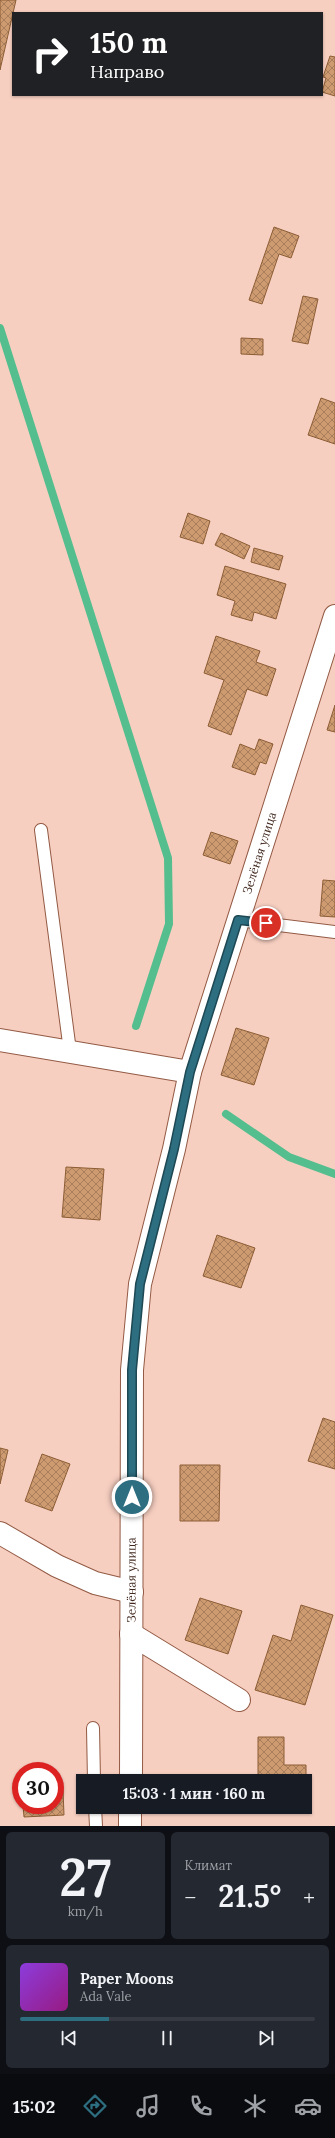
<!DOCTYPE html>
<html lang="ru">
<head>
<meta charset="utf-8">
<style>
	body { margin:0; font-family:Lora,serif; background:#242831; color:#f1f3f6; height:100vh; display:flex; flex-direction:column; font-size:15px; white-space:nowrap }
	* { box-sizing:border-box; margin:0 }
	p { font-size:13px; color:#9ea1a6 }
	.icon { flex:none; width:22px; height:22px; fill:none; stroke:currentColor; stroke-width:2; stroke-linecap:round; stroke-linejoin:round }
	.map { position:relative; height:1826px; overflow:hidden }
	.drawer { display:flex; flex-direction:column; gap:6px; padding:6px; background:#0d0f14; flex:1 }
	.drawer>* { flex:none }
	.banner { position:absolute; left:12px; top:12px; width:311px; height:84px; border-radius:0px; box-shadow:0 1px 3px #0004; background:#202124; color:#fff; overflow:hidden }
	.speed { position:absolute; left:12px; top:1762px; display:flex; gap:8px; font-size:20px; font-weight:700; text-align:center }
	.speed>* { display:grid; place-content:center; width:52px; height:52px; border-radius:50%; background:#171b24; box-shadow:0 1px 3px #0004; line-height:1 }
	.speed .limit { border:6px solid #d22; background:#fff; color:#111 }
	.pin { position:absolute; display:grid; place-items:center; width:34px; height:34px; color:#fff; margin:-17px; border:2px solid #fff; border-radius:50%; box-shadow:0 1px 4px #0007 }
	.me { position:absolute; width:44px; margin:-22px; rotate:0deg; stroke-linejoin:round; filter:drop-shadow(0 0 3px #0008) }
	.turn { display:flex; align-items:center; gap:14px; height:84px; padding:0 12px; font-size:18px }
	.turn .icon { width:52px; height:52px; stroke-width:2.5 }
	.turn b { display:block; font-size:28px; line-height:34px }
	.big { font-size:30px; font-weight:700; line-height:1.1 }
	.drawer .widget { flex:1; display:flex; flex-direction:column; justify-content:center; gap:6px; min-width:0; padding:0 14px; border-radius:6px; background:#242831 }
	.drawer .dial { align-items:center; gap:0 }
	.dial b { font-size:52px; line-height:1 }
	.song { display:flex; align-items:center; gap:12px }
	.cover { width:48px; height:48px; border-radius:6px; background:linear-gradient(135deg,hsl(270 70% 55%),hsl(310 70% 35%)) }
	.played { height:4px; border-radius:2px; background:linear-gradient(90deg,#2d6e81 30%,#363941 30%) }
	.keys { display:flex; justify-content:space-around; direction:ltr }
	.heat { display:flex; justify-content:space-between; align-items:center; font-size:22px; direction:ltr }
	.drawer .tiles { flex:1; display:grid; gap:6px; grid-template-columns:1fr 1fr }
	.widget:last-child { grid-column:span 2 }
	.trip { position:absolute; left:76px; top:1774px; width:236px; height:40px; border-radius:0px; background:#171b24; box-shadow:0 1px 3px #0004; font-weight:700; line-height:40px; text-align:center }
	.menu { display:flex; height:64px; justify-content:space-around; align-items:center; background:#090b0e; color:#9ea1a6 }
	.menu .icon { width:28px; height:28px }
	.menu .selected { color:#2d6e81 }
	.menu b { font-size:18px; color:#f1f3f6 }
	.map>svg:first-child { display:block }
</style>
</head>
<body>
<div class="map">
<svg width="335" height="1826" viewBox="0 0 335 1826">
	<defs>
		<pattern id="building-cross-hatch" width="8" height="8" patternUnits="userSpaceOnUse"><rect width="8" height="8" fill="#ce9b71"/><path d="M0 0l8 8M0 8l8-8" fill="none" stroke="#a97e5c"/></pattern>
	</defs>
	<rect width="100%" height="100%" fill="#f7cfc1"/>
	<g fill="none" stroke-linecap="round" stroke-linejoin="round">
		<g stroke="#55be8e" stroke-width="8">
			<path d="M0,328L168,858L169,924L136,1026"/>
			<path d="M226,1114L289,1157L335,1174"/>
		</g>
	</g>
	<g fill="url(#building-cross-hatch)" stroke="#8c5d34">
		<path d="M0,0H16L0,70Z"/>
		<path d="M330,56L335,57V96L322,92L326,78L323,77Z"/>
		<path d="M274,227L299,236L291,258L279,254L262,304L249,300Z"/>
		<path d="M303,296L318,299L308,344L292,341Z"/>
		<path d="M241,338L263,339V355L241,354Z"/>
		<path d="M321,398L335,403V444L308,435Z"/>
		<path d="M188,513L210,521L203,544L180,537Z"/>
		<path d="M221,533L250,546L244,559L215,545Z"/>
		<path d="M254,548L283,556L279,570L251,562Z"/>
		<path d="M225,566L286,584L276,619L254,612L252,621L231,615L235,601L217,595Z"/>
		<path d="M216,636L260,651L256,662L276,669L267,696L247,689L231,735L208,726L224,680L204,673Z"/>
		<path d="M335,705V732L327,730Z"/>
		<path d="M259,739L273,744L266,764L260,762L255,775L232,767L240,744L255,750Z"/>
		<path d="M211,832L238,841L230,864L203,855Z"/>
		<path d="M323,880L335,881V917L320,916Z"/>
		<path d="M236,1028L269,1038L254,1085L221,1075Z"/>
		<path d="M66,1167L104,1169L100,1220L62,1217Z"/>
		<path d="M217,1235L255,1248L241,1288L203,1276Z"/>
		<path d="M323,1418L335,1422V1469L308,1461Z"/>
		<path d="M0,1448L8,1450L0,1484Z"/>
		<path d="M42,1454L70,1464L52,1511L25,1501Z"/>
		<path d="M180,1465H220L219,1521H180Z"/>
		<path d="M200,1598L242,1611L228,1654L185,1640Z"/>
		<path d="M301,1605L333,1615L305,1705L255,1690L273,1635L291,1641Z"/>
		<path d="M258,1737H284V1765H306V1793L305,1781H258Z"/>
		<path d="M63,1790L64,1815L24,1817L23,1805H55V1791Z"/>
	</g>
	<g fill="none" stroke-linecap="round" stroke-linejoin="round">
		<g stroke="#935a44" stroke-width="14">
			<g id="lane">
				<path d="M41,830L70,1051"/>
				<path d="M238,920L335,932"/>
				<path d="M93,1728L94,1781"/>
				<path d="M95,1807L96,1826"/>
			</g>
		</g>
		<g stroke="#935a44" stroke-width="24">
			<g id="street">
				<path d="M0,1040L190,1072"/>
				<path d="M0,1533L57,1566L95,1583L132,1592"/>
				<path d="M131,1634L239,1700"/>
				<path id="s1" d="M131,1781L132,1370L140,1284L174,1149L190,1072L335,616"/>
				<path d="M130,1826V1807"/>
			</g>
		</g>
		<use href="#lane" stroke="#fff" stroke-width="12"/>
		<use href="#street" stroke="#fff" stroke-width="22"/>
	</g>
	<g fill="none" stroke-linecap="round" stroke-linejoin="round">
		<g stroke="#1d4854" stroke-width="10">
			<path id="route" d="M132,1497V1370L140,1284L174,1149L190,1072L238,920L266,923"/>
		</g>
		<use href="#route" stroke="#2d6e81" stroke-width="7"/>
	</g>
	<g text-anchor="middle" stroke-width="4" stroke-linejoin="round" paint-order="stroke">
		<g font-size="12" fill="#41281e" stroke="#f7cfc1">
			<text dy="4" stroke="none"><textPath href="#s1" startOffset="945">Зелёная улица</textPath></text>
			<text dy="4" stroke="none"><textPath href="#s1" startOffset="201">Зелёная улица</textPath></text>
		</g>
	</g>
</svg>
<div class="speed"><div class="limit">30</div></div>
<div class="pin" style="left:266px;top:923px;background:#d93025"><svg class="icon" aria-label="arrive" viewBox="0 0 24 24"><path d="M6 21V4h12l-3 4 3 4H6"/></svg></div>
<svg class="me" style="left:132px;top:1497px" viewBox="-20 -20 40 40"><circle r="17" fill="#2d6e81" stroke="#fff" stroke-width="3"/><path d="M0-11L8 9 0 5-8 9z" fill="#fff"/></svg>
<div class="trip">15:03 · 1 мин · 160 m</div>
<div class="banner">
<div class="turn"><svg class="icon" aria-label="right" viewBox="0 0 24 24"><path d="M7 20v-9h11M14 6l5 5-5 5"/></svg><div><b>150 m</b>Направо</div></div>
</div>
</div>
<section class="drawer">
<div class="tiles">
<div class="widget dial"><b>27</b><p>km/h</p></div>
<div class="widget"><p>Климат</p>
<div class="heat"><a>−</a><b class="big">21.5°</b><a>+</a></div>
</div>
<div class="widget">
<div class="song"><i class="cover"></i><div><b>Paper Moons</b><p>Ada Vale</p></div></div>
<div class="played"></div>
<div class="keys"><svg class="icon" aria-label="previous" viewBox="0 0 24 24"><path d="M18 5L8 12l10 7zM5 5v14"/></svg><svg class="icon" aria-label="pause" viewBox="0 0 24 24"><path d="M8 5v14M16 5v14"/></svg><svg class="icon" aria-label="next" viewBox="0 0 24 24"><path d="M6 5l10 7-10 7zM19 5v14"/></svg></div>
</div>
</div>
</section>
<nav class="menu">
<b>15:02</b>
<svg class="icon selected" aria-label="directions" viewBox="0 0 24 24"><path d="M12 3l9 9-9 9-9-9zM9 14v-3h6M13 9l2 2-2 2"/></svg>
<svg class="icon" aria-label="music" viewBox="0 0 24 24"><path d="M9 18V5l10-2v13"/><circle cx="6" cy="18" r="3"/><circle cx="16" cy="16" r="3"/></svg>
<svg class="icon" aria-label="phone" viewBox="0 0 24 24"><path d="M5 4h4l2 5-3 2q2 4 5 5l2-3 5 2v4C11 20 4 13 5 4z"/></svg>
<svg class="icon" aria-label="climate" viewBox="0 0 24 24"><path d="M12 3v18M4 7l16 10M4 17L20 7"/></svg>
<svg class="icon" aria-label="car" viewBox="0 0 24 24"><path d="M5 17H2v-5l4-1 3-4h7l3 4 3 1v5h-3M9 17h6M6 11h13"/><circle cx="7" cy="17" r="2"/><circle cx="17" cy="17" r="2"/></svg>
</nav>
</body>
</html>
